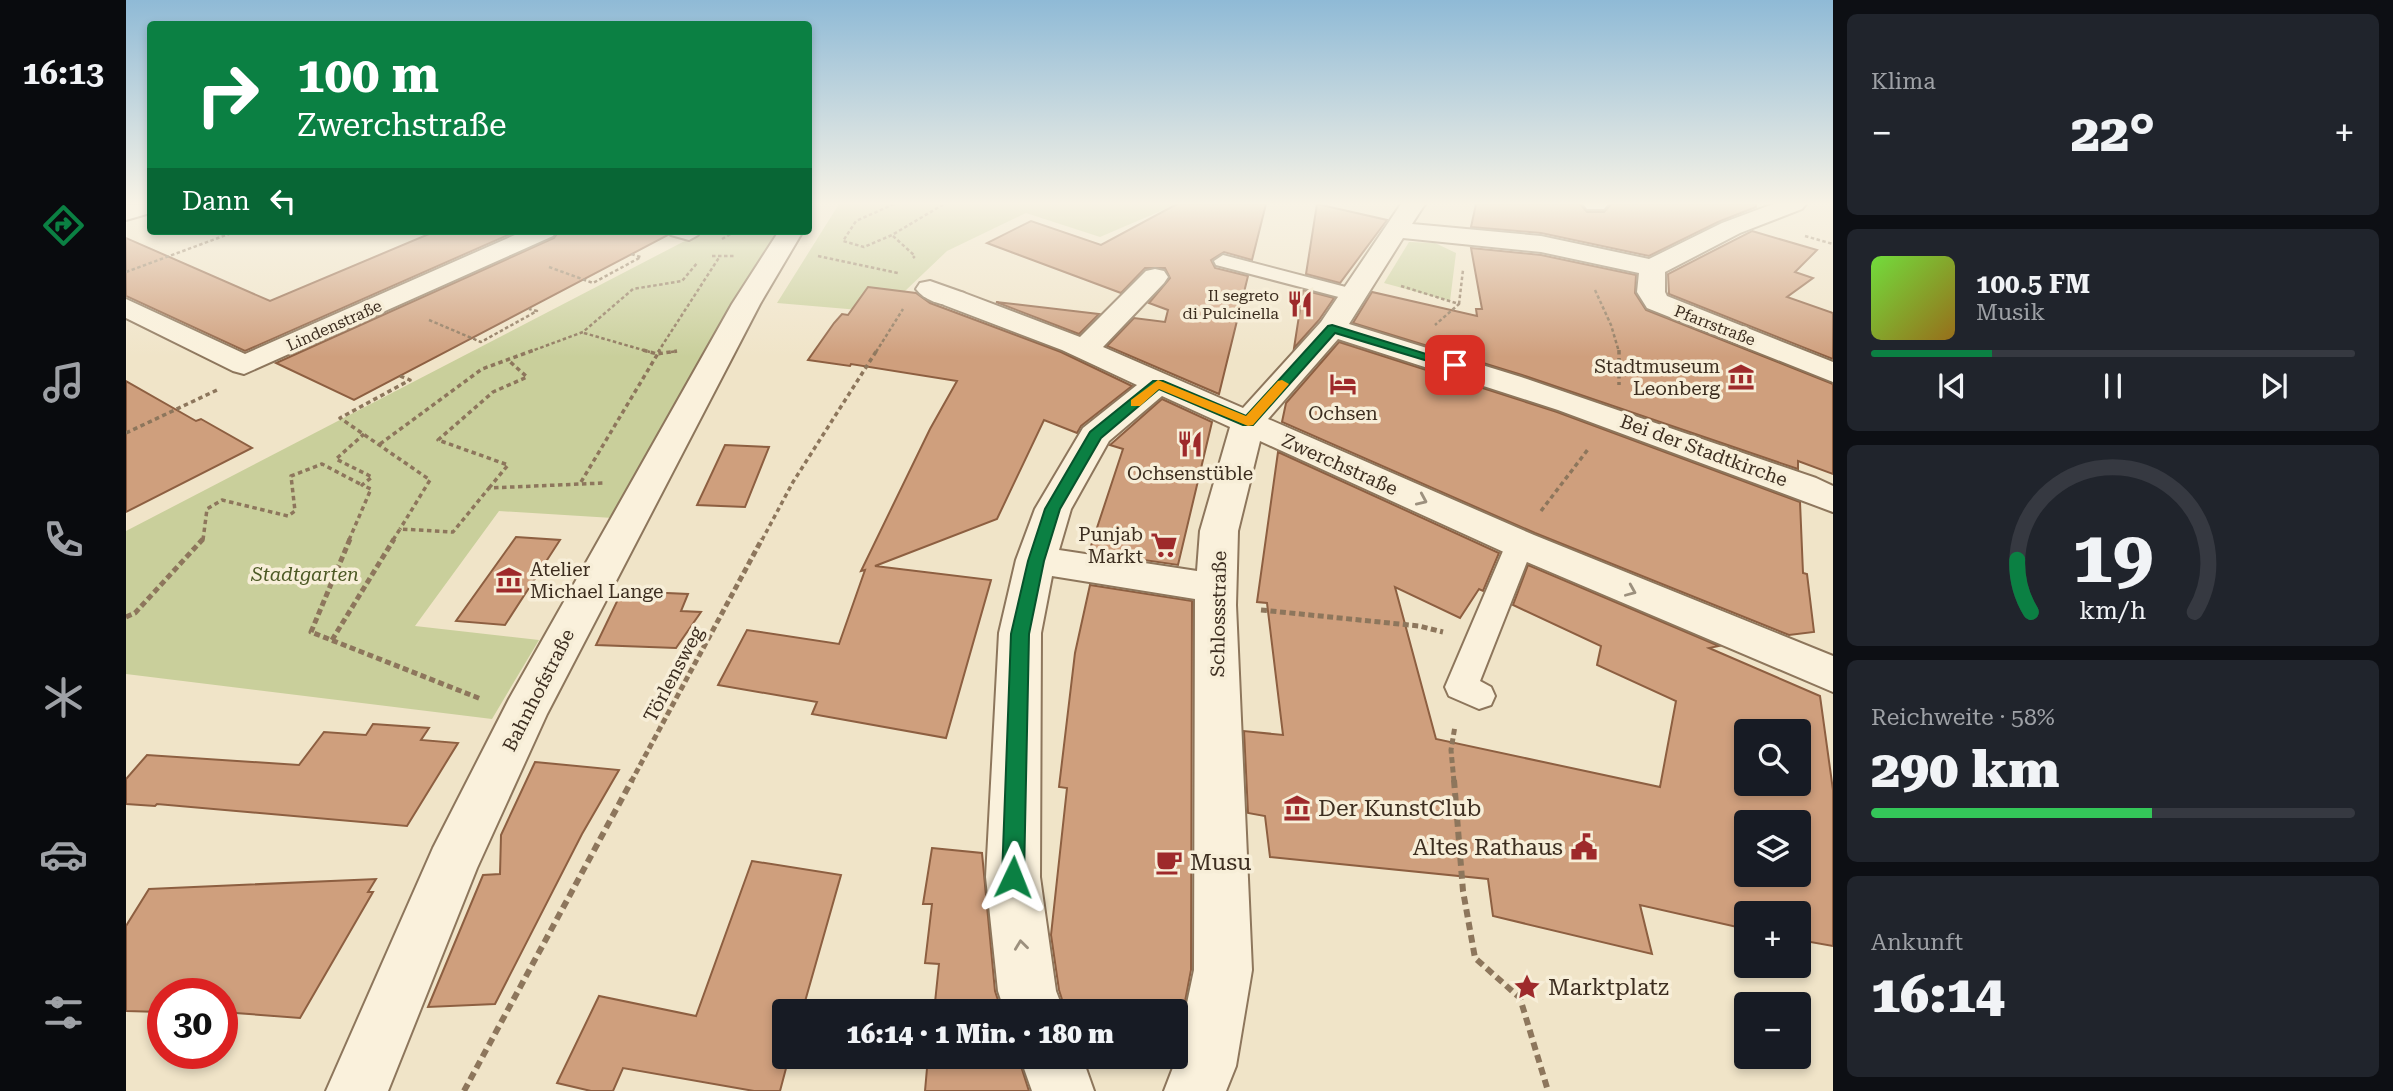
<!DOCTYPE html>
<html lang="de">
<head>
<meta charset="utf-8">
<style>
	body { margin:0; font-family:"Roboto Serif",serif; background:#20242c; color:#f1f3f6; height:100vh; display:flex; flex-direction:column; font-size:26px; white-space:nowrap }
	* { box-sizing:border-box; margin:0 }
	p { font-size:23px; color:#9ea1a6 }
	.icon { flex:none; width:38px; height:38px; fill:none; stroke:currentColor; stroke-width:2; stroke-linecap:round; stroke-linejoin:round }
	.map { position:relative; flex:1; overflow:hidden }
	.side { display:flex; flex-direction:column; gap:14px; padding:14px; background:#0d0f14; width:560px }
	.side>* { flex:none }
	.top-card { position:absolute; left:21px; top:21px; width:665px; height:214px; border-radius:7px; box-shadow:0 4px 10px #0003; background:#0b8043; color:#fff; overflow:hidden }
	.controls { position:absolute; left:1608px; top:719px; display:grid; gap:14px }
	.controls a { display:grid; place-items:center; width:77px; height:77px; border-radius:7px; background:#171b24; box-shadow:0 4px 10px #0003; font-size:35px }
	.speed { position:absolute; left:21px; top:978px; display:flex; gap:14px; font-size:35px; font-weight:700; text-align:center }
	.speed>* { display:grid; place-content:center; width:91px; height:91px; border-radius:50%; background:#171b24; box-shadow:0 4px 10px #0003; line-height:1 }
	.speed .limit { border:10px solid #d22; background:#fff; color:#111 }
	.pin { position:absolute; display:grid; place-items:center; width:60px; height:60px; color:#fff; margin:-30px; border-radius:14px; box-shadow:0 4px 10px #0006 }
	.me { position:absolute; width:77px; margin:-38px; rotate:2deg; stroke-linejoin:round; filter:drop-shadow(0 0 5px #0008) }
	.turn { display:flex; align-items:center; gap:24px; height:147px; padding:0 35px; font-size:32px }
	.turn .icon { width:91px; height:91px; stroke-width:2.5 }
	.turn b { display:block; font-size:49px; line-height:60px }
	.then { display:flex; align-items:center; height:66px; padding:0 35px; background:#0003; gap:14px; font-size:26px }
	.big { font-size:52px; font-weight:800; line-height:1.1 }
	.side .tile { flex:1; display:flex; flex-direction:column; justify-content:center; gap:10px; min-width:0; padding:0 24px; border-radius:10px; background:#20242c }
	.side .dial { align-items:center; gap:0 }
	.dial svg { height:182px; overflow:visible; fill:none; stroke:#363941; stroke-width:7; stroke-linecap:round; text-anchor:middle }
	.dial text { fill:#f1f3f6; stroke:none }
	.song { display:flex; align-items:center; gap:21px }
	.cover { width:84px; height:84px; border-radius:10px; background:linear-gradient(135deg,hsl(100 70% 55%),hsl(40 70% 35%)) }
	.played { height:7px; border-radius:4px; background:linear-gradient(90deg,#0b8043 25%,#363941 25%) }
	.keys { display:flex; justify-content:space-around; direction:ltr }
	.heat { display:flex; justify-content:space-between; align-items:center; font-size:38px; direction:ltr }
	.charge { height:10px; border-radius:5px; background:linear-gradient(90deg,#34c759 58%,#363941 0) }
	.trip { position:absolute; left:646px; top:999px; width:416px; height:70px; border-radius:7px; background:#171b24; box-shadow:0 4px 10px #0003; font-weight:800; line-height:70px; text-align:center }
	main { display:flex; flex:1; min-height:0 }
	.menu { display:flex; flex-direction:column; width:126px; justify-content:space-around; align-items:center; background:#090b0e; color:#9ea1a6 }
	.menu .icon { width:49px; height:49px }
	.menu .current { color:#0b8043 }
	.menu b { font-size:32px; color:#f1f3f6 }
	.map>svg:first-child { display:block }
</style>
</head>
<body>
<main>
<nav class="menu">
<b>16:13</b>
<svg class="icon current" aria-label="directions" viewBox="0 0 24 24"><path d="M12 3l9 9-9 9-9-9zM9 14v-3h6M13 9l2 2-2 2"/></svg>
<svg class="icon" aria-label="music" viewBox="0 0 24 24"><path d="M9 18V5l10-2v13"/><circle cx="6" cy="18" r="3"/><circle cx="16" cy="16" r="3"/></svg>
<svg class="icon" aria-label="phone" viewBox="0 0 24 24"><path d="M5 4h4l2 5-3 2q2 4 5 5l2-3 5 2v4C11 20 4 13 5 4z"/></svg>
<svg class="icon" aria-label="climate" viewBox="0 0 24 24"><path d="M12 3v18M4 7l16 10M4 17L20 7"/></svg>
<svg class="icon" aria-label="car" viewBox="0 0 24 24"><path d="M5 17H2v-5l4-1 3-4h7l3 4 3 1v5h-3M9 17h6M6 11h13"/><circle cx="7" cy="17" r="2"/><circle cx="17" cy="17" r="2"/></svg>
<svg class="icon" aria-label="filters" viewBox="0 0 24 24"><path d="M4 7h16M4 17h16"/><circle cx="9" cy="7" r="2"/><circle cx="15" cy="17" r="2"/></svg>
</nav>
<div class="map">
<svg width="1707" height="1091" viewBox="0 0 1707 1091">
	<rect width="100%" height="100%" fill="#f0e4c8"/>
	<g fill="#c9cf9b">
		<path d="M713,204H1051L974,237L900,213L821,251L757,312L651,303Z"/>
		<path d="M578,231H665L503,519L373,511L289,626L413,640L366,719L0,674V531Z"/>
		<path d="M1283,242L1309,243L1330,253L1324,301L1258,283Z"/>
	</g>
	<g fill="#cf9f7d" stroke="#8d5f41" stroke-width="2" fill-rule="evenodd">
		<path d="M1051,204H1140L1126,260L1098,252L1085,260L1089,268L1122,276L1093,394L981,346L1008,318L1039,322L1042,310L1023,303L1044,278L1039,268H1019L995,293L861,243L905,221L975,245Z"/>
		<path d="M1191,204L1261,220L1214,283L1180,274Z"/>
		<path d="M1350,204H1454L1461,212H1478L1485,204H1630V207L1592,222L1523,256L1415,233L1345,227Z"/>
		<path d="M310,231H391L119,351L0,296V238L144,301Z"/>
		<path d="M433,231H539L542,235L228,400L150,363L428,238Z"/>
		<path d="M1626,231L1691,250L1669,272L1687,278L1661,297L1707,313V359L1543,294L1542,274Z"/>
		<path d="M1345,248L1415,255L1510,275L1509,293L1520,310L1707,384V474L1672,461V469L1396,375L1227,323L1246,292L1351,316L1350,309H1356Z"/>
		<path d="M742,287L790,293L804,303L935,352L1006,386L955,426L951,433L918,420L871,519L749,566L865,580L820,738L686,714L691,702L592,685L621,630L713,644L739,570L735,571L804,429L831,381L725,364L724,366L682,360L708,323L716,314L722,315Z"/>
		<path d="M1177,290L1208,298L1193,320L1168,348Z"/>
		<path d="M870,302L973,314L953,334Z"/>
		<path d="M1213,342L1431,412L1674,502L1677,573L1681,574L1688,632L1663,635L1409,533L1156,422L1160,403Z"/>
		<path d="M0,381L70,421L75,419L126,448L0,512Z"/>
		<path d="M1036,399L1086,422L1052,565L963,552L997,449L984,445Z"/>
		<path d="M599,445L643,447L619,507L571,505Z"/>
		<path d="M1152,452L1373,553L1357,591L1353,589L1334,618L1269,587L1310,739L1534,787L1550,701L1471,665L1475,646L1387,605L1402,565L1593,646L1583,648L1694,696L1707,790V946L1673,940V914H1620V929L1514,905L1526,954L1367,916L1362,879L1144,857L1139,816L1122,813L1118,731L1157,735L1141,603L1131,602ZM1620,732H1673V784H1620ZM1620,822H1673V875H1620Z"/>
		<path d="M390,537L434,540L379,625L330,621Z"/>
		<path d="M964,585L1066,601L1065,970L1057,1012H940L933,990L925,935L941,788L933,787L949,653Z"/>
		<path d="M496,591L562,594L555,611L575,612L550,648L470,645Z"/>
		<path d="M247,724L303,728L295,740L332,743L281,826L31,804L29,806L0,804V779L21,755L173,765L198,732L240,735Z"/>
		<path d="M409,762L493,770L456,834L369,1004L302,1007L357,875L374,874L375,835Z"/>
		<path d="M806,848L856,853L869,991L876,1012H808L813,964L799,963L806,904H797Z"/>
		<path d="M626,861L715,875L676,1012H658V1057H663L654,1091H628L497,1068L487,1091H465L431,1083L473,996L570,1016Z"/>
		<path d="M250,879L242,892H247L174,1018L96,1012V994H37L35,1012L0,1011V926L23,889Z"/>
		<path d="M802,1057H892L903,1091H799Z"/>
	</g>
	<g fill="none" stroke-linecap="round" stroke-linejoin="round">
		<g stroke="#8d765c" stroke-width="4">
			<g id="service">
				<path d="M542,231H569L572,235L563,240L545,235Z"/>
				<path d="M1097,255L1235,291L1238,295L1235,299L1228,301L1090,265L1088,261Z"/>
				<path d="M1394,534L1404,537L1408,544L1354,681L1365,687L1369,696L1365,705L1353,709L1323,696L1319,687L1380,544L1384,537Z"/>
			</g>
		</g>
		<g stroke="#8d765c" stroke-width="4">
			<path id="pedestrian" d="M804,281L838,293L842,299L838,305C823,308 799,302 790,289L794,283Z"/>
		</g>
		<g stroke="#8d765c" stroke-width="4">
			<g id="minor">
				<path d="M1275,204H1299L1286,224L1415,236L1523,259L1596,223L1647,204H1680L1676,209L1614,233L1539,272V292L1541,296L1707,362V382L1521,308L1511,292L1513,273L1415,252L1277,238L1223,324L1395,377L1690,478L1707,486V512L1432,410L1212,339L1142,419L1408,535L1707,656V692L1380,553L1134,441L1112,531L1110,605L1126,970L1110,1066L1100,1091H1038L1048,1065L1068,970L1069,599L926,576L915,633L914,877L930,991L938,1012H879L872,991L860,877L873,633L890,560L909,509L957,428L1011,385L936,350L818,305L814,299L818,293L828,291L838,293L954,337L1020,271L1029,269L1038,271L1042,277L1038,283L977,347L1117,408L1195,322ZM1036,396L1104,427L1074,531L1071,571L933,550L945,509L983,441Z"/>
				<path d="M1457,204H1482L1478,209H1461Z"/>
				<path d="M398,231H430L427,236L118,374L107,371L0,318V299L119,354Z"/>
				<path d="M894,1057H956L968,1091H906Z"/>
			</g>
		</g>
		<g stroke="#8d765c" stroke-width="4">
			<g id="tertiary">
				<path d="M24,204V213L0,220V205Z"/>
				<path d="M653,231H677L634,304L421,714L351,868L262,1091H200L307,848L383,699L606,304Z"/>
			</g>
		</g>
		<g stroke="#8d765c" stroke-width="2.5" stroke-dasharray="3.5 2.5" stroke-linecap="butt">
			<path d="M768,204L730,221L717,241L738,247L766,235L818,204"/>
			<path d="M767,236L789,256L787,258"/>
			<path d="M1679,236L1707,244"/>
			<path d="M596,239L610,231"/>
			<path d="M586,256H608"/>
			<path d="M692,256L772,273"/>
			<path d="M423,267L467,283L515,257L505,254"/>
			<path d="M0,272L111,231"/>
			<path d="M1275,286L1333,304L1309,325"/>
			<path d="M1469,290L1485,325L1493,352"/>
			<path d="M1333,304L1337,270"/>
			<path d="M303,320L355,342L411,311L403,309"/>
			<path d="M458,333L524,352"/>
			<path d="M403,352L457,332L507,289L556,281L572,262"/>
			<path d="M532,352L594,256"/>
			<path d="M545,352L551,351"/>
			<path d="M750,352L777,309"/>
		</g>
		<g stroke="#8d765c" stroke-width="3.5" stroke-dasharray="4.5 3.5" stroke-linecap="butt">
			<path d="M517,350L531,354L551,351"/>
			<path d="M1493,350V385"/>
			<path d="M274,376L284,380L214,418L304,480L274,529"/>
			<path d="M0,433L91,390"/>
			<path d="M254,444L356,369L408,350"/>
			<path d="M455,482L534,350"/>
			<path d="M363,488L382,465L312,440L367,392L401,377L381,359"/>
			<path d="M1415,511L1463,448"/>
			<path d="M77,540L81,509L96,500L162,516L169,511L165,476L196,464L236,485"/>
			<path d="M223,540L245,489L236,485L246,477L210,459L238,434"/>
			<path d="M267,540L274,529L327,532L363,488L478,483"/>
			<path d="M636,540L667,482L751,350"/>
		</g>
		<g stroke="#8d765c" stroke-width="5" stroke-dasharray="6 3.5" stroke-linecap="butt">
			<path d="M224,539L185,632L355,699"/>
			<path d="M1135,610L1293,626L1317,632"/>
			<path d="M0,617L9,613L77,539"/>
			<path d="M206,640L268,539"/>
			<path d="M505,782L636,539"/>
			<path d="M1328,782L1325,750L1329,726"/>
		</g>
		<g stroke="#8d765c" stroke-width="6" stroke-dasharray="8 5" stroke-linecap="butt">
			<path d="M1328,780L1337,891L1349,958L1394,998L1422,1091"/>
			<path d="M338,1091L506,780"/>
		</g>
		<use href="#service" fill="#faf1dc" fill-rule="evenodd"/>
		<use href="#pedestrian" fill="#faf1dc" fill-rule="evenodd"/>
		<use href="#minor" fill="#faf1dc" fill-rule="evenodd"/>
		<use href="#tertiary" fill="#faf1dc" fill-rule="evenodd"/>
	</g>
	<defs><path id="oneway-chevron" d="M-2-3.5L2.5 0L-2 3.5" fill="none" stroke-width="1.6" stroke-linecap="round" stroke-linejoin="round" transform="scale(1.75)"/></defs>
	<g stroke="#9c907e">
		<use href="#oneway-chevron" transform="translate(1296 500) rotate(24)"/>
		<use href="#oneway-chevron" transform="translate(1505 591) rotate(23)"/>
		<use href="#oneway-chevron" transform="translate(895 945) rotate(-97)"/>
	</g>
	<linearGradient id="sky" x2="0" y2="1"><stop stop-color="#8fbad6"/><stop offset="0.57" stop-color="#f8f3e6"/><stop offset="1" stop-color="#f8f3e6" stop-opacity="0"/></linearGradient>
	<rect width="1707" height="357" fill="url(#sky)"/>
	<path fill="#0b8043" stroke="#07532c" stroke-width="2" d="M1206,325L1336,365L1334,368H1325L1209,333L1127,425H1117L1033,389L975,438L934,509L918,561L903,634L898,877L895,885L887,888L879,885L876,877L885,634L902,561L919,509L964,432L1027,381H1037L1120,416L1202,326Z"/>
	<path fill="#f59e0b" d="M1032,380L1120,416L1152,381L1156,380L1163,384L1127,425L1122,426L1033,389L1014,406H1005V400Z"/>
	<defs>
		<g id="restaurant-bare" transform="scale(2.1)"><path d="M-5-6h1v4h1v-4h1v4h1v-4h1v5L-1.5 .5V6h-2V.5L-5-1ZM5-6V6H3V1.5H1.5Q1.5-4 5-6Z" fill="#9e2a2b" stroke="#f7eed8" stroke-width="2.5" paint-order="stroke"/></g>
		<g id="museum-bare" transform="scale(2.1)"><path d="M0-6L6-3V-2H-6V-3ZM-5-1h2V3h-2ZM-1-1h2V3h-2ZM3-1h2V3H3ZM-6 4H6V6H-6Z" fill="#9e2a2b" stroke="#f7eed8" stroke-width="2.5" paint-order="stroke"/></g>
		<g id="hotel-bare" transform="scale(2.1)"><path d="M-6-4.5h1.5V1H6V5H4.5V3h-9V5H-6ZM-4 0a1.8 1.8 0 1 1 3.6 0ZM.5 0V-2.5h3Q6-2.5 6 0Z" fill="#9e2a2b" stroke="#f7eed8" stroke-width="2.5" paint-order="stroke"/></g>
		<g id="supermarket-bare" transform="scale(2.1)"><path d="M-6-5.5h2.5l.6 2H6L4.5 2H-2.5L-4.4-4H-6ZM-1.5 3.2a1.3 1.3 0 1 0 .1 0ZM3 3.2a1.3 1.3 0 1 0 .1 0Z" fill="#9e2a2b" stroke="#f7eed8" stroke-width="2.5" paint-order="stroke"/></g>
		<g id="civic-bare" transform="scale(2.1)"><path d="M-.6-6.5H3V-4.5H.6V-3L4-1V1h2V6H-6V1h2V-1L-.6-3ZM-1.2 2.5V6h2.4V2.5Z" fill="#9e2a2b" stroke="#f7eed8" stroke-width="2.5" paint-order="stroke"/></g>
		<g id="cafe-bare" transform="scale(2.1)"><path d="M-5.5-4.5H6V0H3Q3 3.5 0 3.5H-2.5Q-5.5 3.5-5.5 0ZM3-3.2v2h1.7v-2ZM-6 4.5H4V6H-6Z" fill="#9e2a2b" stroke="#f7eed8" stroke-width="2.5" paint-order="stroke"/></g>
		<g id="sight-bare" transform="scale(2.1)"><path d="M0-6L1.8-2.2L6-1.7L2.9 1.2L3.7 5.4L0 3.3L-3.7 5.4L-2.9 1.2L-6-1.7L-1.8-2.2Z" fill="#9e2a2b" stroke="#f7eed8" stroke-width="2.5" paint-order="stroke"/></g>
	</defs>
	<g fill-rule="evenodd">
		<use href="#restaurant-bare" x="1174" y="304"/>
		<use href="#museum-bare" x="1615" y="377"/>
		<use href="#hotel-bare" x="1217" y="384"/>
		<use href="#restaurant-bare" x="1064" y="444"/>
		<use href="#supermarket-bare" x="1038" y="545"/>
		<use href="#museum-bare" x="383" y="580"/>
		<use href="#museum-bare" x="1171" y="808"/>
		<use href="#civic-bare" x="1458" y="847"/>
		<use href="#cafe-bare" x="1043" y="862"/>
		<use href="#sight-bare" x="1401" y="987"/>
	</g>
	<g text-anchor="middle" stroke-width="7" stroke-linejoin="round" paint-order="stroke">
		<g font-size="16" fill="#3d2e20" stroke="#f7eed8" text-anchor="end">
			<text x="1153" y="301">Il segreto<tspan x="1153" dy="18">di Pulcinella</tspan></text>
		</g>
		<g font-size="16" fill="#3d2e20" stroke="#f7eed8">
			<text transform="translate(208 325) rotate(-24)" y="6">Lindenstraße</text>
			<text transform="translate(1589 325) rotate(21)" y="6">Pfarrstraße</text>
		</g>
		<g font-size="19" fill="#3d2e20" stroke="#f7eed8" text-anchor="end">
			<text x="1594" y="373">Stadtmuseum<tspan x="1594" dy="22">Leonberg</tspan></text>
			<text x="1217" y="420" text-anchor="middle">Ochsen</text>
			<text x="1064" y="480" text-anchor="middle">Ochsenstüble</text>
			<text x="1017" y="541">Punjab<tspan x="1017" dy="22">Markt</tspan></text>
			<text x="404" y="576" text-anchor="start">Atelier<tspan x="404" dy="22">Michael Lange</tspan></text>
		</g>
		<g font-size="19" fill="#3d2e20" stroke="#f7eed8">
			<text transform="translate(1578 450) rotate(20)" y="7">Bei der Stadtkirche</text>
			<text transform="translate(1214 464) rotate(24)" y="7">Zwerchstraße</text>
			<text transform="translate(1092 614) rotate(-89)" y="7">Schlossstraße</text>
			<text transform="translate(547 674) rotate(-62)" y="7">Törlensweg</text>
			<text transform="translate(412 690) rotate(-63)" y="7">Bahnhofstraße</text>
		</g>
		<g font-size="19" font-style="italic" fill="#4d5a26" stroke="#f7eed8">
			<text x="179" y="581">Stadtgarten</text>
		</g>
		<g font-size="23" fill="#3d2e20" stroke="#f7eed8" text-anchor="start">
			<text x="1192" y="816">Der KunstClub</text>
			<text x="1437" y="855" text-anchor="end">Altes Rathaus</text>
			<text x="1064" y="870">Musu</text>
			<text x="1422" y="995">Marktplatz</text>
		</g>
	</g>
</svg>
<div class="controls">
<a><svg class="icon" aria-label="search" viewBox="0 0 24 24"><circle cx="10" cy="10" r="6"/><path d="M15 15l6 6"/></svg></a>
<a><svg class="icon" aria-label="layers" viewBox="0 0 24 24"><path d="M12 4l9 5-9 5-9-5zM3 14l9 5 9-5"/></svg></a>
<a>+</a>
<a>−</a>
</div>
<div class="speed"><div class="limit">30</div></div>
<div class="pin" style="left:1329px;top:365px;background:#d93025"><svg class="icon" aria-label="arrive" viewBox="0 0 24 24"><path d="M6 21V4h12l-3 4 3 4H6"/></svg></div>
<svg class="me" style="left:887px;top:877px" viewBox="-20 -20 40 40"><path d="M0-17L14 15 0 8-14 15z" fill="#0b8043" stroke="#fff" stroke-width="4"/></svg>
<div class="trip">16:14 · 1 Min. · 180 m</div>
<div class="top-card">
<div class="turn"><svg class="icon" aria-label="right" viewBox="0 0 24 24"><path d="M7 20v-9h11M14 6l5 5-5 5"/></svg><div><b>100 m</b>Zwerchstraße</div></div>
<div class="then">Dann<svg class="icon" aria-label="left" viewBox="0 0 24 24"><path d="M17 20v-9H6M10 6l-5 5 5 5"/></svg></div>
</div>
</div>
<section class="side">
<div class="tile"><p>Klima</p>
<div class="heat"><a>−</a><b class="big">22°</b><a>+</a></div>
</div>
<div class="tile">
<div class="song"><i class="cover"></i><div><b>100.5 FM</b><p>Musik</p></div></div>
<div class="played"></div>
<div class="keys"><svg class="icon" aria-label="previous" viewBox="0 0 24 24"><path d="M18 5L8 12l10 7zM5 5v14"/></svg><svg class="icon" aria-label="pause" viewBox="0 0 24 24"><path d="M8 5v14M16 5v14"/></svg><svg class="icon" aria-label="next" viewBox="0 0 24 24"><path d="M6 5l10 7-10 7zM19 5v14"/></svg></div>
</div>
<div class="tile dial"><svg viewBox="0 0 100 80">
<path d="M14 69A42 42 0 1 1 86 69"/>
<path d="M14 69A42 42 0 0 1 8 46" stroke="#0b8043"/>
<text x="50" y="56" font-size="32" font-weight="700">19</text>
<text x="50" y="72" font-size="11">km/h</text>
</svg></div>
<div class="tile"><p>Reichweite · 58%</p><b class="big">290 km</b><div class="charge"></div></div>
<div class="tile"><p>Ankunft</p><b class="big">16:14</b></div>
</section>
</main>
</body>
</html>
